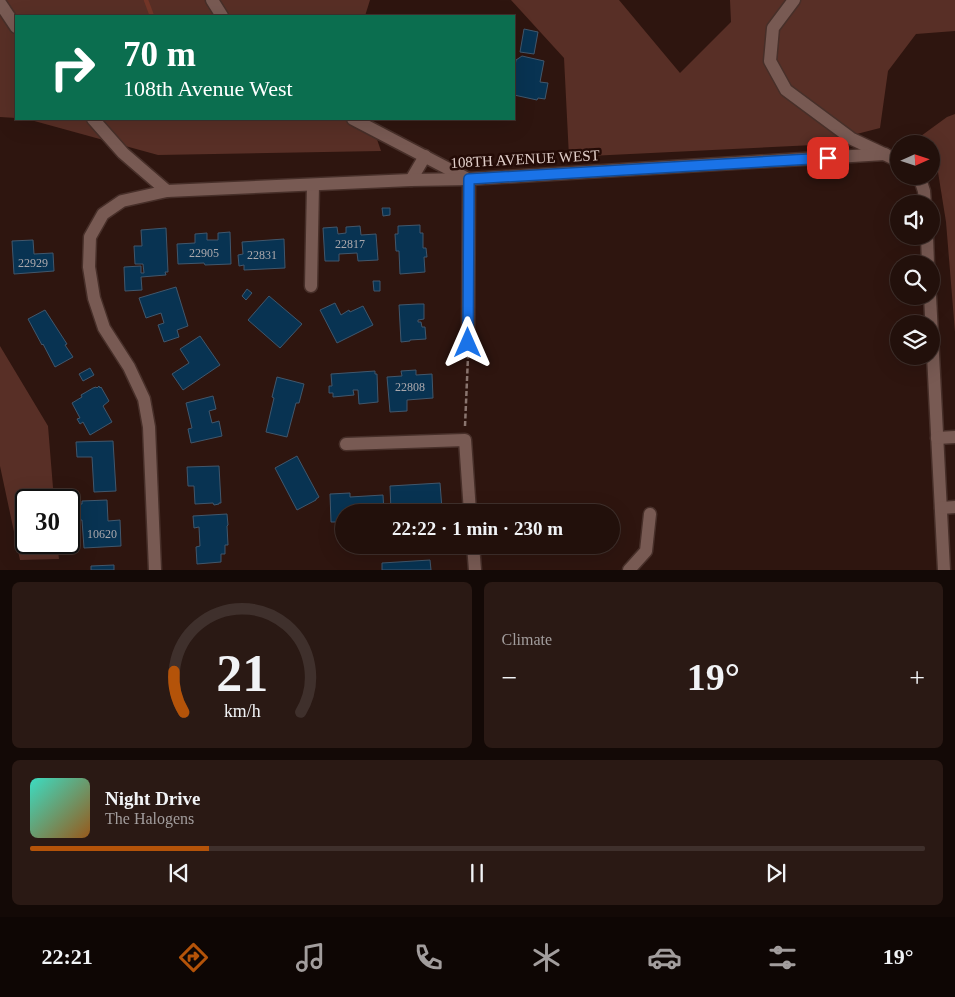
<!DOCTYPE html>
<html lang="en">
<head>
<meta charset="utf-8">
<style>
	body { margin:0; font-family:"Times New Roman",serif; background:#2a1914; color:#f1f3f6; height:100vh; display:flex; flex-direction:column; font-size:19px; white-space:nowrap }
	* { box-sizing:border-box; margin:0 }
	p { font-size:16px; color:#a29d9d }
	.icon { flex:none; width:28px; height:28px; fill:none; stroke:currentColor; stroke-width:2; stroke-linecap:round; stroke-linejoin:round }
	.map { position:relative; height:570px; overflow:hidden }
	.sheet { display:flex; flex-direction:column; gap:12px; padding:12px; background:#130906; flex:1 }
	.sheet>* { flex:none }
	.guide { position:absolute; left:15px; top:15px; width:500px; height:105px; border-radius:0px; box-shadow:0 5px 20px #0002,0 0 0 1px #3f302c; background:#0b6e4f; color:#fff; overflow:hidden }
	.needle { width:32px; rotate:87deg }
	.buttons { position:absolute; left:890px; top:135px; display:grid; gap:10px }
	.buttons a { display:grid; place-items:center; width:50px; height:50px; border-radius:50%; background:#22100b; box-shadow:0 5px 20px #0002,0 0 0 1px #3f302c; font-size:25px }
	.speed { position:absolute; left:15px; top:489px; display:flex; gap:10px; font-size:25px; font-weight:700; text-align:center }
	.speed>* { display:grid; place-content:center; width:65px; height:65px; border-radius:50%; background:#22100b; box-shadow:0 5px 20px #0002,0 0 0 1px #3f302c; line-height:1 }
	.speed .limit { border:2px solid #111; border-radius:8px; background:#fff; color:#111 }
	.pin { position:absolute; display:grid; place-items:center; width:42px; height:42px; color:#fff; margin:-21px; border-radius:10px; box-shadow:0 2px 8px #0006 }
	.me { position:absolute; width:55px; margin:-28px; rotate:0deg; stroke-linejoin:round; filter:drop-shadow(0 0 4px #0008) }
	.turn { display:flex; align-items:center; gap:18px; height:105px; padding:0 25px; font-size:22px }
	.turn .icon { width:65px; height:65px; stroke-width:2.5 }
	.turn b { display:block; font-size:35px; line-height:42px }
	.big { font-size:38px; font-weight:600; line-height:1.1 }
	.sheet .tile { flex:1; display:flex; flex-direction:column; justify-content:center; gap:8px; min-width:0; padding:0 18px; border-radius:8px; background:#2a1914 }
	.sheet .dial { align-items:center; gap:0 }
	.dial svg { height:130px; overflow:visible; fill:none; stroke:#3f302c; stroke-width:7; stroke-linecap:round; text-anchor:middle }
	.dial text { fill:#f1f3f6; stroke:none }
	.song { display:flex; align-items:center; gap:15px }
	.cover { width:60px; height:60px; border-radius:8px; background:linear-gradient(135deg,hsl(170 70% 55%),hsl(30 70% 35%)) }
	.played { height:5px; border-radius:2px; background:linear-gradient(90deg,#b45309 20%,#3f302c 20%) }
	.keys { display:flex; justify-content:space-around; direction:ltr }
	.heat { display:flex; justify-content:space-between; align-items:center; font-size:28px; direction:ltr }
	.sheet .tiles { flex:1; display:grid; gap:12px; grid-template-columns:1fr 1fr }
	.tile:last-child { grid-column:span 2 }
	.trip { position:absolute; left:335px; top:504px; width:285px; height:50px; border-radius:25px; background:#22100b; box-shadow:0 5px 20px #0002,0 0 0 1px #3f302c; font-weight:600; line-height:50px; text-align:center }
	.tab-bar { display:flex; height:80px; justify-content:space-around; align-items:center; background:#0e0604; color:#a29d9d }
	.tab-bar .icon { width:35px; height:35px }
	.tab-bar .current { color:#b45309 }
	.tab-bar b { font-size:22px; color:#f1f3f6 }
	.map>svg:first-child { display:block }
</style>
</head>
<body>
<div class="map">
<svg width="955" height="570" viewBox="0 0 955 570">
	<rect width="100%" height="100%" fill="#2e150f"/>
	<g fill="#582f26">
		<path d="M0,0H370L365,16H16V118L0,117Z"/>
		<path d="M511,0H619L680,73L731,22L730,0H955V31L916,34L888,71L880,128L814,145L569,157L564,58Z"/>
		<path d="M955,114V332L946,222L938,172L931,166V144H910L947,117Z"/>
		<path d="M27,119H370L381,151L158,155Z"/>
		<path d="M0,346L48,426L54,500H26V542L57,543L59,559L20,560L0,466Z"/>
	</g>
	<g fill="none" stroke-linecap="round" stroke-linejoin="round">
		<path stroke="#733628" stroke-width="4.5" d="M146,0L152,16"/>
	</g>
	<g fill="#083352" stroke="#41576c">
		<path d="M524,29L538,32L534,54L520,52Z"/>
		<path d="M522,56L544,61L540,82L548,83L545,99L538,98L537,100L514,95V67L515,66L516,60Z"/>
		<path d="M382,208H390V215L383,216Z"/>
		<path d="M420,225V233H423V248H426L427,257H424L425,272L400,274L399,251H396L395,234H398V226Z"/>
		<path d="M360,226L361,235L376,234L378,260L358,261L357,253L339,254V261H325L323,228L337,227L338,234L346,233V227Z"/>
		<path d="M166,228L168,272H165L166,275L141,277L142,290L125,291L124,267L141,266V273H144L143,264H135L134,246H142L141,230Z"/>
		<path d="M230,232L231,264L205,265L204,263L178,264L177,244L195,243V234L207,233V240H218V233Z"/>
		<path d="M284,239L285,268L244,270V265L239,266L238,255L243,254L242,242Z"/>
		<path d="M33,240L34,254L53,253L54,271L14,274L12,241Z"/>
		<path d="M373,281H380V291H374Z"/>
		<path d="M176,287L188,326L177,330L179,337L164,342L158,325L164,323L161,313L146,318L139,298Z"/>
		<path d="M247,289L252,293L246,300L242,296Z"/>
		<path d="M269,296L302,324L280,348L248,320Z"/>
		<path d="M335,303L341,315L349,310L350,312L363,306L373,325L337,343L320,310Z"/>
		<path d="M418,304H424V319L418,320V322H421L422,327H425L426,339L410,340V341L401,342L399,305Z"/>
		<path d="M45,310L67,344L65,345L73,357L55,367L43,344L42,345L28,319Z"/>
		<path d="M200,336L220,365L183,390L172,374L189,363L180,349Z"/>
		<path d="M90,368L94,375L83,381L79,374Z"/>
		<path d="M416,370V375L432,374L433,398L407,400V411L390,412L387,377L402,376L401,371Z"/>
		<path d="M375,371V374H377L378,402L359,404L358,390H353L354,395L333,397V393H329V386H332L331,374Z"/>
		<path d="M277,377L304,384L299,403H296L287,437L266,432L274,398L272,397Z"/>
		<path d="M99,386L100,388L101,387L109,401L103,406L112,422L90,435L83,422L80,424L77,419L80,418L72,403L82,397L81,395L93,388L96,387L97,388Z"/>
		<path d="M213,396L216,409L209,411L212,423L219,421L222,436L191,443L188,429L192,428L186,403Z"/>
		<path d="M113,441L116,491L94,492L92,457H77L76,442Z"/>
		<path d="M297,456L319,497L316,499V500L297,510L275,468Z"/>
		<path d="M219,466L221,503H219V504L214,505L213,503L195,504L194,486H188L187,467Z"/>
		<path d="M440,483L442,509L391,511L390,486Z"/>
		<path d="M350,493V497L383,495L384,512H344V522H331L330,494Z"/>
		<path d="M107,500L108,521L120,520L121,546L84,548L82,520H74V504H82V501Z"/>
		<path d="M227,514L228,525L227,526L228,545H225V554H221V562L197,564L196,547L200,546L199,527L194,528L193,516Z"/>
		<path d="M430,560L431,570H382V563Z"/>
		<path d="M114,565V570H91V566Z"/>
	</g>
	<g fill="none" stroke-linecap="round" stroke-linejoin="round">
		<g stroke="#472f29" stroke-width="15">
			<g id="minor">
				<path d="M212,0L222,16"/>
				<path d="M794,0L773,28L770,61L786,90L852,139L899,161"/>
				<path d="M0,3L16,27"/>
				<path d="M93,119L123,153L167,191"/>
				<path d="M353,119L466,178"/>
				<path d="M919,176L924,191L925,204"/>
				<path d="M411,180L425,156"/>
				<path d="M927,236L928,264"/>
				<path d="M311,286L313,185"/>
				<path d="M930,296L944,570"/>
				<path d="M468,343L469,179"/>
				<path d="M937,438L955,437"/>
				<path d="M346,444L465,440L470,512"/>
				<path d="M941,508L955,507"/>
				<path d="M473,545L475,570"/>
				<path d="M155,570L149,427L144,399L129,367L104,328L94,298L89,267L90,237L103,214L122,201L167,191L411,180L469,179L885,154"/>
				<path d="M629,570L646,551L650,514"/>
			</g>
		</g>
		<path stroke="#8a756f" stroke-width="2.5" stroke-dasharray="5 2.5" stroke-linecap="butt" d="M465,426L468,357"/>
		<use href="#minor" stroke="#785a53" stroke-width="12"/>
	</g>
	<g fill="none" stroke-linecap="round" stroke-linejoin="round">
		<g stroke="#114b97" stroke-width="12">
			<path id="route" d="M468,343L469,179L828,158"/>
		</g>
		<use href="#route" stroke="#1a73e8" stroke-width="9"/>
	</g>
	<g text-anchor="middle" stroke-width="5" stroke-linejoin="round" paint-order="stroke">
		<g font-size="12" fill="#aba8ac">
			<text x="350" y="248">22817</text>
			<text x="204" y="257">22905</text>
			<text x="262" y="259">22831</text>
			<text x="33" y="267">22929</text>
			<text x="410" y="391">22808</text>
			<text x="102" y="538">10620</text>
		</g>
		<g font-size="15" fill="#e1cfca" stroke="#240b06">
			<text transform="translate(525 159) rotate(-3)" y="5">108TH AVENUE WEST</text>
		</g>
	</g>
</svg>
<div class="buttons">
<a><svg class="needle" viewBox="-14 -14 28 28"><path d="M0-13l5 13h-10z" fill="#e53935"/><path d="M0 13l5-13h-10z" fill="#a29d9d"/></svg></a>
<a><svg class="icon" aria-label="sound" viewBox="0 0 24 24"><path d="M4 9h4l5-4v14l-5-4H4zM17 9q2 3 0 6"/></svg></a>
<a><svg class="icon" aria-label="search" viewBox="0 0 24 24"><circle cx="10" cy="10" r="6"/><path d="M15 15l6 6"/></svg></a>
<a><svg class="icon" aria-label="layers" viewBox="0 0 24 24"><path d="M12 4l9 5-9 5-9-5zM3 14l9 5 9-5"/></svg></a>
</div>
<div class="speed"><div class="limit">30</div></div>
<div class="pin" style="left:828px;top:158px;background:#d93025"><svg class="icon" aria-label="arrive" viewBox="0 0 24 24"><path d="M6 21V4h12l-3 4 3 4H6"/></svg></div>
<svg class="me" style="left:468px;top:343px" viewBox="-20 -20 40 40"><path d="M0-17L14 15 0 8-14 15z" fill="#1a73e8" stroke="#fff" stroke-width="4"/></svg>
<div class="trip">22:22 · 1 min · 230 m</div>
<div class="guide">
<div class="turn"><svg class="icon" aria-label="right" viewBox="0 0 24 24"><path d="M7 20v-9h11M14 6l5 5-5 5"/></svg><div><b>70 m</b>108th Avenue West</div></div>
</div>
</div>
<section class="sheet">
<div class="tiles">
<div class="tile dial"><svg viewBox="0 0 100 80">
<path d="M14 69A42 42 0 1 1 86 69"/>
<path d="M14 69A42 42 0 0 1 8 44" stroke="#b45309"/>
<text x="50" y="56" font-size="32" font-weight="700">21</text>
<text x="50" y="72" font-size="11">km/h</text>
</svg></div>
<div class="tile"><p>Climate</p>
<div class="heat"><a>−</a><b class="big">19°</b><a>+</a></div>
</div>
<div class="tile">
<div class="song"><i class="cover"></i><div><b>Night Drive</b><p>The Halogens</p></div></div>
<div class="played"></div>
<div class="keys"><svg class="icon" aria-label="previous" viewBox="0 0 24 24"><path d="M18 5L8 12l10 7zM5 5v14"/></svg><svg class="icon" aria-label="pause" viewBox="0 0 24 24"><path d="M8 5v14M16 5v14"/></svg><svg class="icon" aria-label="next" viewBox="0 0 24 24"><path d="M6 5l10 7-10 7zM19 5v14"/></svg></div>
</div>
</div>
</section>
<nav class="tab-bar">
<b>22:21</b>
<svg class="icon current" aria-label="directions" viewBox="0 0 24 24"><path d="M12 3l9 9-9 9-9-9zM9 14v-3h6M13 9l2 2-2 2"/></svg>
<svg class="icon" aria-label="music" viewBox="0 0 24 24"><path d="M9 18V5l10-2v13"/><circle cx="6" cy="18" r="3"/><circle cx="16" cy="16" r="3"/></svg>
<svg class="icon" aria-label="phone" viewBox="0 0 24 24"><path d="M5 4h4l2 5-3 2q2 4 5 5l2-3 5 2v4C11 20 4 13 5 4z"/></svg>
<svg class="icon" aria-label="climate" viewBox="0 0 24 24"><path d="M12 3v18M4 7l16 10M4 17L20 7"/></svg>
<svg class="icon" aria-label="car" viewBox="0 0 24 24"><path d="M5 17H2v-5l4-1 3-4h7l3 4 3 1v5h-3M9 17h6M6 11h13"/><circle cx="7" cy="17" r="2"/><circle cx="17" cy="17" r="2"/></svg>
<svg class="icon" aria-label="filters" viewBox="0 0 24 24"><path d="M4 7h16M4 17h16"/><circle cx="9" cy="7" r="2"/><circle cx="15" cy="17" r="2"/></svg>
<b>19°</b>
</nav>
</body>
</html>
